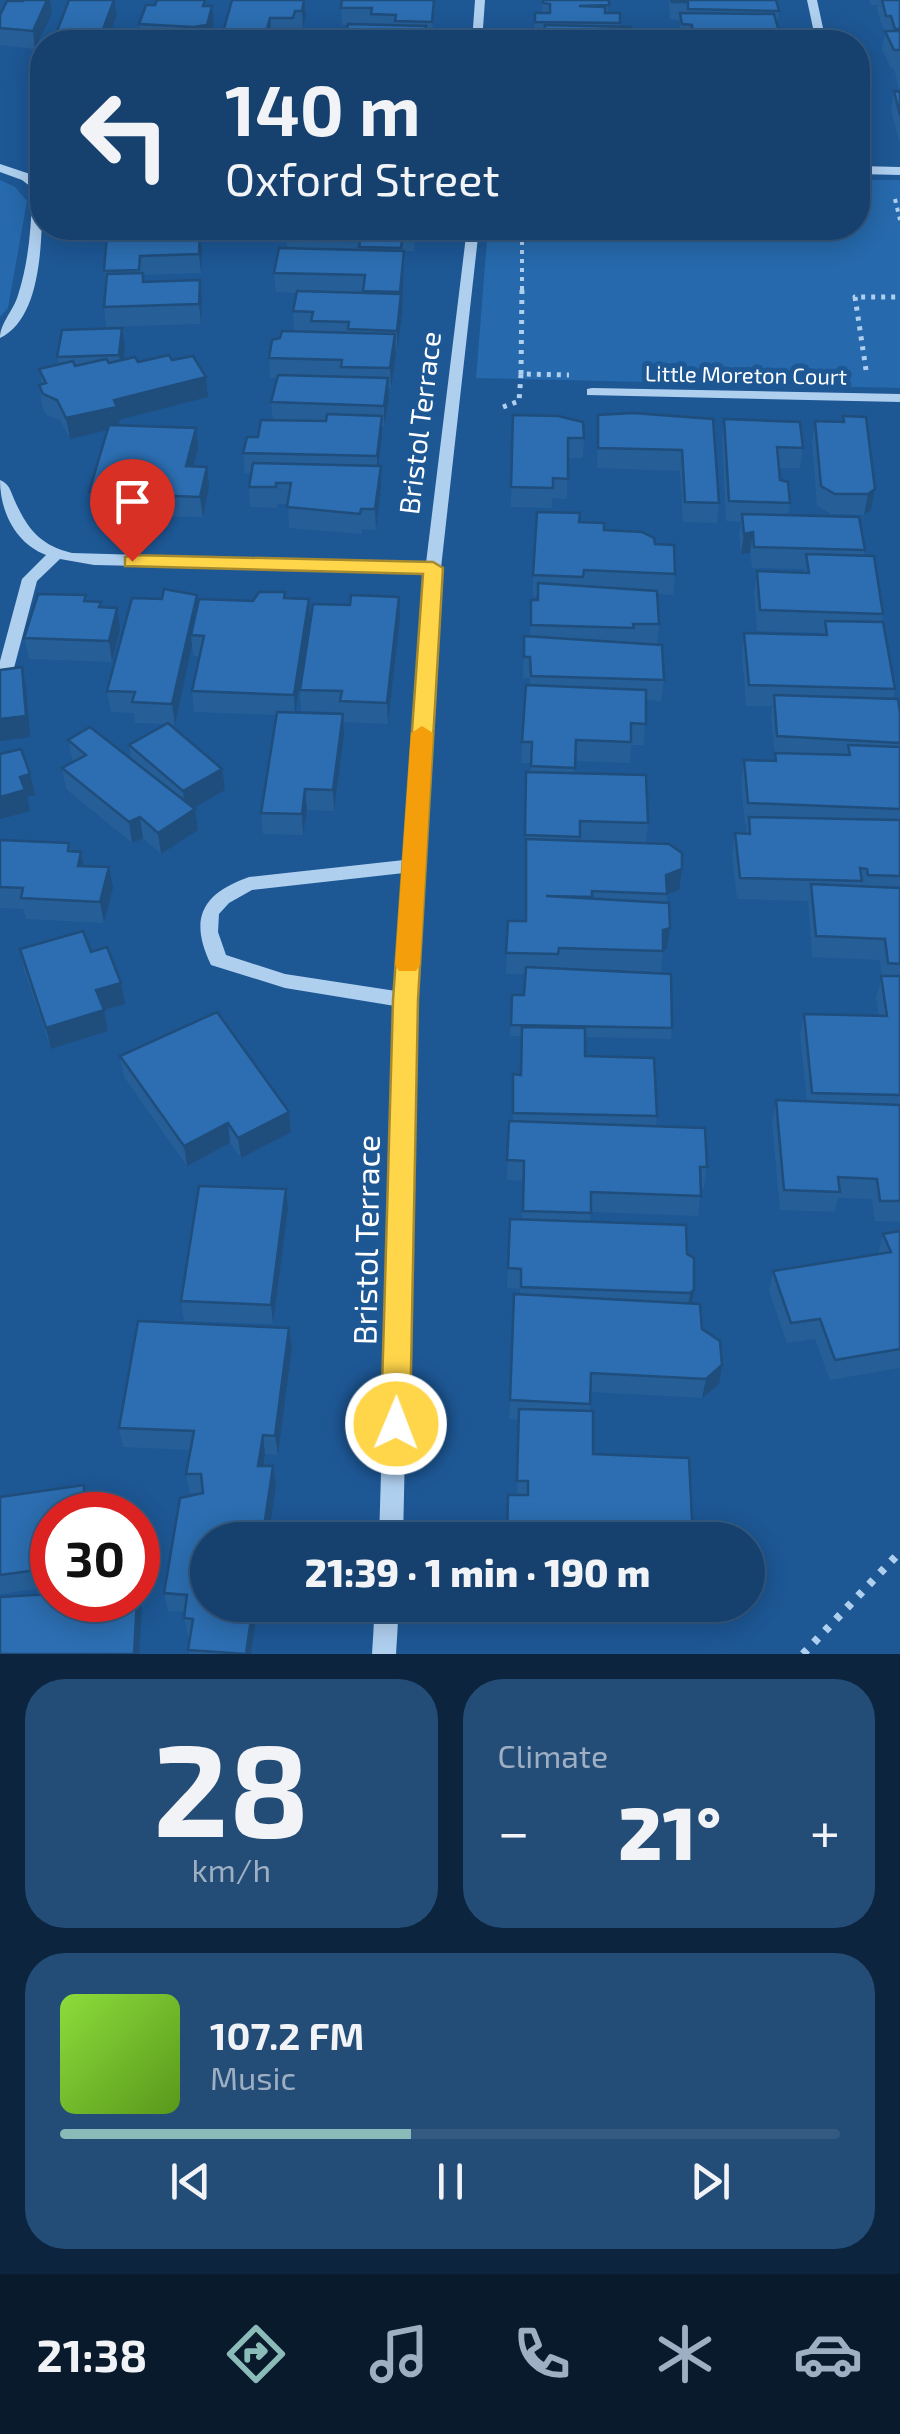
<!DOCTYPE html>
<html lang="en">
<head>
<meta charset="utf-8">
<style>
	body { margin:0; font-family:"Exo 2",sans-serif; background:#234c77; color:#f1f3f6; height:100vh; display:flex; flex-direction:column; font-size:38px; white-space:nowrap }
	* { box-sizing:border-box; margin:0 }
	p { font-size:32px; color:#9eafc3 }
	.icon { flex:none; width:55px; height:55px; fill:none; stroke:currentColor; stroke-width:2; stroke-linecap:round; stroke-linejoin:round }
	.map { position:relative; height:1654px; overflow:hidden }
	.drawer { display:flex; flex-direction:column; gap:25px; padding:25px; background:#0c243d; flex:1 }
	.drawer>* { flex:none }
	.hud { position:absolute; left:30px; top:30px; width:840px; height:210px; border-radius:40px; box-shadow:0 5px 25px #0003,0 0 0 2px #355a82; background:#16416f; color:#f1f3f6; overflow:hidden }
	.speed { position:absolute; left:30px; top:1492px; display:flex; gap:20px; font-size:50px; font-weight:700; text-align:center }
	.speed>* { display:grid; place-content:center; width:130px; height:130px; border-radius:50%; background:#16416f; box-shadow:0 5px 25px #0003,0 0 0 2px #355a82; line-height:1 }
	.speed .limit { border:15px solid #d22; background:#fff; color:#111 }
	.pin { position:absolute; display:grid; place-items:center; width:85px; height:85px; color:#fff; margin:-102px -42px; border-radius:50% 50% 50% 0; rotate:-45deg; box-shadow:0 0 10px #0007 }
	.pin .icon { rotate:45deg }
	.me { position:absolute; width:110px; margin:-55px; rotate:1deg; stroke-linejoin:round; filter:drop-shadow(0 0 8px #0008) }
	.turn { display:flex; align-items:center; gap:35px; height:210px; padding:0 30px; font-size:45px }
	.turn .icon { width:130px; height:130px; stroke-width:2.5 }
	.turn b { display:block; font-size:70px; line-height:85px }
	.big { font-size:75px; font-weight:800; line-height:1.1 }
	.drawer .tile { flex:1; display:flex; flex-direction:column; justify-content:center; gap:15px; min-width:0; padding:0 35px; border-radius:40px; background:#234c77 }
	.drawer .dial { align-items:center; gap:0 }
	.dial b { font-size:130px; line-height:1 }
	.song { display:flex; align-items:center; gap:30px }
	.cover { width:120px; height:120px; border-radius:15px; background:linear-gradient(135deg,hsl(90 70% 55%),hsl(90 70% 35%)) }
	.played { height:10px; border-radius:5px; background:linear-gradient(90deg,#8bbbb9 45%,#355a82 45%) }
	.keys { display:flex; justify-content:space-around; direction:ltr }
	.heat { display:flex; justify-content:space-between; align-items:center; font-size:55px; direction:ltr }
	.drawer .tiles { flex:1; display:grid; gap:25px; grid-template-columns:1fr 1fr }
	.tile:last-child { grid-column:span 2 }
	.trip { position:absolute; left:190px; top:1522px; width:575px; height:100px; border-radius:50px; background:#16416f; box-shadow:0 5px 25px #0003,0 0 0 2px #355a82; font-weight:800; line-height:100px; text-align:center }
	.tab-bar { display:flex; height:160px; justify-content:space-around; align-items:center; background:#091a2c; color:#9eafc3 }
	.tab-bar .icon { width:70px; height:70px }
	.tab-bar .selected { color:#8bbbb9 }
	.tab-bar b { font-size:45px; color:#f1f3f6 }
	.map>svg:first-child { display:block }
</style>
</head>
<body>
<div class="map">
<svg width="900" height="1654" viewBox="0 0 900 1654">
	<rect width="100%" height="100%" fill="#1d5794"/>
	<g fill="#2669ac">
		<path d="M0,180L15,187L27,201L8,308L0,317Z"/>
		<path d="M858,180H900V388L476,378L488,228H858Z"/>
	</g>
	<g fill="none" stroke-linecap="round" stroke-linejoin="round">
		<g stroke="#afcfef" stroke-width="4" stroke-dasharray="4 5" stroke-linecap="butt">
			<path d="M895,199L900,220"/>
			<path d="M522,290V228"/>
		</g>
		<g stroke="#afcfef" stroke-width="5" stroke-dasharray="4 6" stroke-linecap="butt">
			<path d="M866,370L855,297H900"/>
			<path d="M521,374L522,287"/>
			<path d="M503,407L519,401L521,374L569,375"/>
		</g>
		<path stroke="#afcfef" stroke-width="8" stroke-dasharray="6 10" stroke-linecap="butt" d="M803,1654L900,1552"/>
		<g fill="#afcfef" fill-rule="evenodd">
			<path d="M475,0H485L482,42H472Z"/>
			<path d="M807,0H817L826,42H816Z"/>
			<path d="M0,164L30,174L42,185C42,228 45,317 0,338C0,323 14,310 18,295C28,264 31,231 32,198L31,187L22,180L0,172Z"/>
			<path d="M858,166L900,167V175L858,174Z"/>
			<path d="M467,228H479L441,568L422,866L415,1000L403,1540H379L395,1006L285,988L211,965C189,919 201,894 249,877L404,860L425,572L94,565L60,559L37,581L14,668L12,672L0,674V661L22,579L46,555C15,543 0,511 0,480C9,484 10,489 14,499C27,528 39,545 72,553L426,563ZM404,873L396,991L285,974L226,955L218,932L219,914L229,903L252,890Z"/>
			<path d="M592,388L900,394V402L587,395V389Z"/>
			<path d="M375,1605H399L396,1654H372Z"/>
		</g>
	</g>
	<g fill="#265f98">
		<path d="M24,0H50L52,13L35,49L0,45V15Z"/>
		<path d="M205,0L206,6L214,24L208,42L141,41L139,24L155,5Z"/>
		<path d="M305,0L306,14L303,29H296L294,36L271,35L269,42H224L223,32Z"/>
		<path d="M434,0L432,39H426V42H315L346,34L348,25H342L341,8Z"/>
		<path d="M543,0H609L608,13H620V27L544,39H534L535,13H542Z"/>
		<path d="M669,0H776L779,11L777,25L782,42H680V20L670,19Z"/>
		<path d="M869,0H900V89H899L894,68H891L882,49L885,34L877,10L878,5H871Z"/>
		<path d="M117,15L107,42H59L57,31Z"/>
		<path d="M894,91L900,92V144L891,110Z"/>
		<path d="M106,228H216L205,232V241L201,242V273L144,275V282L202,299L201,324L106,327L104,307L106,286L104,271L107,235Z"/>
		<path d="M415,228L414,251H404L402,314L397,351H395L391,388H388L389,398L384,426H382L378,466H381V487L376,530L362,529L361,534L289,528L288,504H278L277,508L250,507L249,487L251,473H245L243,453L273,420L271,402L277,378H270L269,358L280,338L294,331L293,311L297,293L276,292L274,273L287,248L286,235Z"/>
		<path d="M122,328L125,348L124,360L138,362L172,360L206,377L208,397L119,420L120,426L198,448L193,466L209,487L203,517L150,516L149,511L92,513L89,492L107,430L70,439L60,420L46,415L42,405L39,385L42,384L39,369L59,365L57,357Z"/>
		<path d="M513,415L584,438L583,458H568L567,499L552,498V508L511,507Z"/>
		<path d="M598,415L713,419L719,503L717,523L683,522L680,471L597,468Z"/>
		<path d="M843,416L875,489L871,510L864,515L831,514L817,506L812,442L815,421L842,422Z"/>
		<path d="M724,419L803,448L800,468H779L780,480L790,503L788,515L865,550L864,555L883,614L882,622L895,689L893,699L900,712V1222L875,1221L872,1199L838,1198L835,1212L780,1210L772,1121L776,1100L807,1101L800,1035L804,1014L879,1016L876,997L882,976L880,960L812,957L808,901L737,899L732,854L735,833L746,834L747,824H745L741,781L744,760H774L775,758L771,716L772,706H746L742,654L744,633L823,635V633L757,631L754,592L757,571L803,573L804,569L752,568L750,553L741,554L739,535L741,522L726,521L722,439Z"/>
		<path d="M579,522L655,544L675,574L673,595L657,594L659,624L657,644L664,680L661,701L646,700L644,745H631L630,763L575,761L574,773L648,823L646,843L679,890L667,894V949L663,951L661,972L558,969L672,1028L671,1039L585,1037V1056L657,1116L656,1126L707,1167L704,1188H701L698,1216L591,1212L590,1222L687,1254L694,1290L692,1304L702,1329L719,1384L702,1398L591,1392L590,1411L593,1454L693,1540L517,1495L519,1420L509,1419L514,1294H520V1289L507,1288L510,1219H522L523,1181L507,1180L509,1121H513V1074L521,1075L522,1036H510L512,995H524L526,974H506L508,921H525V793L531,772V763H521L526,685H530V678H523L524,636H530L531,600H538V596H533V575Z"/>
		<path d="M86,595L87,602H101L102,608L120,629L112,662L29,659L24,638Z"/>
		<path d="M197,595L198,605L286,598L309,599L310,620L296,712L341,714V712L301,711L300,690L350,605L399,597L400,618L388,724L343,722L344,735L334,811L307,810L303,835L263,834L261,813L277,715L194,712L192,691L199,656H194L192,645L175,725L169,724L225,790L193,808L198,830L161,854L143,838L132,843L66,789L62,768L73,762L68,740L131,759L129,745L167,724L135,723L134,713L111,712L107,691L162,599Z"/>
		<path d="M0,840L69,843L71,851L81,852L84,866L113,888L104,923L26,919L23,909L0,908Z"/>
		<path d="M20,949L91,952L125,1004L104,1010L108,1031L51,1049L24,970Z"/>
		<path d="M120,1056L289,1112L291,1132L241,1158L230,1143L187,1166L124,1077Z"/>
		<path d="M286,1189L288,1209L273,1324L184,1321L181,1301Z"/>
		<path d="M900,1231V1368L830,1380L815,1339L787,1343L769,1291L773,1271L878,1254L883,1234Z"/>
		<path d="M289,1328L292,1347L278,1455L265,1454L264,1466H273L276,1485L208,1605H258L251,1654H189L191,1636H188L184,1618L185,1612L168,1611L164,1593L202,1493H190L186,1474L191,1450L123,1447L119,1428Z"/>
		<path d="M84,1485L89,1504V1515H52V1587L0,1594V1497Z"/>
		<path d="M565,1605H692L691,1611Z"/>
	</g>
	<g fill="#1f4d7c">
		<path d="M47,0H50L52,13L35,49L33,31Z"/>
		<path d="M114,0L117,15L107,42H103L102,32Z"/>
		<path d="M304,0L306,14L303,29L302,11Z"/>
		<path d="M212,6L214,24L208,42H194L193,27Z"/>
		<path d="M270,18L271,35L269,42H267L266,33Z"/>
		<path d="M203,228H216L205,232V241Z"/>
		<path d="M200,231L202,251L201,273L199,254Z"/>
		<path d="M404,251L402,314L397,351V331Z"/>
		<path d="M200,280L202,299L201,324L199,304Z"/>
		<path d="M122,328L125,348L122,375L119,355Z"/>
		<path d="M395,334L396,354L391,388L390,368Z"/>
		<path d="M206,377L208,397L119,420L120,427L70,439L66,418L114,400Z"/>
		<path d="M388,378L389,398L384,426V406Z"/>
		<path d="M382,416V436L377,476V456Z"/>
		<path d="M196,428L198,448L188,487L186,466Z"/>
		<path d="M381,466V487L376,530L375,509Z"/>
		<path d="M207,467L209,487L203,517L200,497Z"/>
		<path d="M875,489L871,510L864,515L868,494Z"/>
		<path d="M753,532L750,553L741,554L744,534Z"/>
		<path d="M197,595L199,616L191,635L192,645L175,725L172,704Z"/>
		<path d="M399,597L400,618L388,724L387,703Z"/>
		<path d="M309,599L310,620L295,716L294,695Z"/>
		<path d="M117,608L120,629L112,662L109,641Z"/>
		<path d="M22,667L26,688L30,737L0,741V719Z"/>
		<path d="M343,714L344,735L334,811L333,790Z"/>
		<path d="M222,769L225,790L185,813L183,791Z"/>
		<path d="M30,774L35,795L27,797L30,811L0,819V797L20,777Z"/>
		<path d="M305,789L307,810L303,835L302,814Z"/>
		<path d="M195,809L198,830L161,854L158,833Z"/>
		<path d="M140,817L143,838L132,843L129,822Z"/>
		<path d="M81,852L85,873L78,866Z"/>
		<path d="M109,867L113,888L104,923L100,902Z"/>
		<path d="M682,869L679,890L667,894L666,875Z"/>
		<path d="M670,928L667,949L661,951L663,930Z"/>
		<path d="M121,983L125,1004L100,1011L96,990Z"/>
		<path d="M104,1010L108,1031L51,1049L46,1028Z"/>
		<path d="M289,1112L291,1132L241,1158L238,1138Z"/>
		<path d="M228,1123L230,1143L187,1166L184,1146Z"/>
		<path d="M286,1189L288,1209L273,1324L271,1305Z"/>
		<path d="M694,1290L691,1310L687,1313L690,1293Z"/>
		<path d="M289,1328L292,1347L278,1455L275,1436Z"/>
		<path d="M722,1365L719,1384L702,1398L706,1379Z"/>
		<path d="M263,1435L265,1454L261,1485L258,1466Z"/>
		<path d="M273,1466L276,1485L268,1540H262Z"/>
		<path d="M84,1485L89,1504V1515H84Z"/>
		<path d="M138,1590L142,1608L139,1654H134Z"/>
		<path d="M253,1605H258L251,1654H246Z"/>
	</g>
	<g fill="#2c6eb1" stroke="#1f4d7c" stroke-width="2.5">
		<path d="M24,0H47L33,31L0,28V15L7,1H23Z"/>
		<path d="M69,0H114L102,32L57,31Z"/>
		<path d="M157,0H205L203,6H212L207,25L193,27L139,24L146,5H155Z"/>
		<path d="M232,0H304L302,11H295L293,18H270L266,33L223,32Z"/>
		<path d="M342,0H434L432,22L395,21L396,15L371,14L372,8H341Z"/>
		<path d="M543,0H609V5L579,6L605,7V13H620V23L535,22V13H550V4L543,3Z"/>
		<path d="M671,0H776L779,11L688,9V2H672Z"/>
		<path d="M882,0H900V29H895L891,16H886Z"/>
		<path d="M680,13L774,14L782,42H746L743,35L693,34L692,25L682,24Z"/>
		<path d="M348,24L426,26L424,42H315L316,37L326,33L346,34Z"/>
		<path d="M545,25L630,27L629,42H543Z"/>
		<path d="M885,31H900V50H894Z"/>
		<path d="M894,91L900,92V115Z"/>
		<path d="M288,228H414L413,232H403L401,248L359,247L360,241L295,240L286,235Z"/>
		<path d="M200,231L199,254L140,256L139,270L104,271L107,235Z"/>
		<path d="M279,248L404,251L400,292L363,291L365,275L274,273Z"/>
		<path d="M143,273V282L200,280L199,304L104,307L107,274Z"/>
		<path d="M297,291L401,294L397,331L348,329L349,322L311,321L313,312L293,311Z"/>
		<path d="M122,328L119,355L57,357L62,330Z"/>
		<path d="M282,331L395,334L390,368L341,367L342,360L269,358L272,340L280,338Z"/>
		<path d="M169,355L172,360L193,356L206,377L114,400L117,407L66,418L57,400L43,394L39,385L46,383L39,369L73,361L75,366L106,359L109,363L135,357L138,362Z"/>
		<path d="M278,375L388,378L384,406L271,402Z"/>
		<path d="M633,413L713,419L719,503L685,502L682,450L598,448V415Z"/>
		<path d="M327,414L382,416L377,456L243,453L247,437H258L261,420L326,421Z"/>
		<path d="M513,415L558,416L583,422L584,438H568V479L553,478V488L511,487Z"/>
		<path d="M843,416L866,417L875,489L868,494H835L821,486L815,421L844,422Z"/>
		<path d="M724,419L800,422L803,448L777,447L780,480L788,482L790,503L729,501Z"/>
		<path d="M109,425L196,428L186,466L207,467L200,497L147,495L149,490L89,492Z"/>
		<path d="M253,463L381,466L375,509H361L360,514L287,507L291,483H276V487H249Z"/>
		<path d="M537,512L580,513L579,522L604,523V530L642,532L654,538L655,544L674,545L675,574L584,570L583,577L533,575Z"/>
		<path d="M742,514L859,517L865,550L754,547L753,532L744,534Z"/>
		<path d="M806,554L874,556L883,614L760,610L757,571L809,573Z"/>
		<path d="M538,583L657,591L659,624H633L634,628L531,625V600H538Z"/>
		<path d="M164,589L197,595L172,704L132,702L135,692L107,691L132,598L162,599Z"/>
		<path d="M259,592H285L284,598L309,599L294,695L192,691L204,636L191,635L199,599L253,601Z"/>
		<path d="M38,594L86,595L84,601L101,602L99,607L117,608L109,641L24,638Z"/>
		<path d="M351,595L399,597L387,703L340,701L342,691L300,690L313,604L350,605Z"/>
		<path d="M825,621L883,622L895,689L749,685L744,633L827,635Z"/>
		<path d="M524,636L662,645L664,680L531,676L530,657H524Z"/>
		<path d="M22,667L26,716L0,719V670Z"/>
		<path d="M526,685L646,690V724L631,723V742L576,740L575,768L531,766L532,742H522Z"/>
		<path d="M774,695L898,699L900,712V743L777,736Z"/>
		<path d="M277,712L343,714L333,790L305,789L302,814L261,813Z"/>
		<path d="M168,723L222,769L183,791L129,745Z"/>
		<path d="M90,727L195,809L158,833L140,817L129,822L62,768L86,755L68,740Z"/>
		<path d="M848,745L900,747V809L748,803L744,760L776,761L775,753L850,755Z"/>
		<path d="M21,749L30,774L20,777L25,790L0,797V754Z"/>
		<path d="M526,772L646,775L648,823L580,821V837L525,835Z"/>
		<path d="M749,817L900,820V876L868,875L867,869L860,868L862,881L740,878L735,833L750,834Z"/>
		<path d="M526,839L669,844L682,853V869L666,875L667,894L592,891V897L546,896L669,903L670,928L663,930V951L559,948L558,954L506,953L508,921H526Z"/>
		<path d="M0,840L69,843L68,851L81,852L78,866L109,867L100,902L21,898L23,888L0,887Z"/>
		<path d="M811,884L900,888V964L888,963L885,939L816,936Z"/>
		<path d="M83,931L91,952L107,947L121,983L96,990L104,1010L46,1028L20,949Z"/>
		<path d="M526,967L671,974L672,1028L511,1025L512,995H524Z"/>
		<path d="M881,976H900V1095L812,1093L804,1014L887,1016Z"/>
		<path d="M217,1012L289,1112L238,1138L228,1123L184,1146L120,1056Z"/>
		<path d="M522,1027L585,1028V1056L654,1058L657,1116L513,1113V1074L521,1075Z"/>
		<path d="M776,1100L900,1105V1201H880L877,1179L838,1177L840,1192L784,1190Z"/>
		<path d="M509,1121L705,1128L707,1167H700L701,1196L591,1192V1213L523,1211L524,1161L507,1160Z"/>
		<path d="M199,1186L286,1189L271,1305L181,1301Z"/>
		<path d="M510,1219L686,1225L687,1254L694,1258V1290L690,1293L521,1287V1269L508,1268Z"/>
		<path d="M900,1231V1349L835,1360L820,1319L791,1323L773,1271L891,1252L883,1234Z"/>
		<path d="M514,1294L700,1304L702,1329L720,1341L722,1365L706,1379L591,1373L590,1404L510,1400Z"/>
		<path d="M138,1321L289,1328L275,1436L263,1435L258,1466H273L262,1540H208V1605H253L246,1654L188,1650L193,1619L184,1618L187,1595L164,1593L180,1498L203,1493L201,1474H186L194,1431L119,1428Z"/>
		<path d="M519,1409L593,1411V1454L689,1458L693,1540H507L508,1495H528V1481H517Z"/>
		<path d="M84,1485V1515H52V1568L0,1575V1497Z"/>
		<path d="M52,1594V1600H137L134,1654H0V1597Z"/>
	</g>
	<path fill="#ffd54a" stroke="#a68a30" stroke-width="2.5" d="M132,555L433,562L443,568L418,1000L410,1424L406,1434L396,1438L385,1434L381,1424L393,1000L423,574L125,566V557Z"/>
	<path fill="#f59e0b" d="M422,726L433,733L420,965L416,971H399L395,965L411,733Z"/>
	<g text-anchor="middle" stroke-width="10" stroke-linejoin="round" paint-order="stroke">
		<g font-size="22" fill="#fff" stroke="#1d5794">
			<text transform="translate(746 375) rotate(1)" y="8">Little Moreton Court</text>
		</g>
		<g font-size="28" fill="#fff" stroke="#1d5794">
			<text transform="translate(420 423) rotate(-83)" y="10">Bristol Terrace</text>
		</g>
		<g font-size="32" fill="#fff" stroke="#1d5794">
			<text transform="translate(367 1240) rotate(-89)" y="11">Bristol Terrace</text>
		</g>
	</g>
</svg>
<div class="speed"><div class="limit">30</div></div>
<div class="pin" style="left:132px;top:561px;background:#d93025"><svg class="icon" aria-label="arrive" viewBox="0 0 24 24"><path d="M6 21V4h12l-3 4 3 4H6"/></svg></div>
<svg class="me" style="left:396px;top:1424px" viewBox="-20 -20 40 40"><circle r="17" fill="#ffd54a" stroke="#fff" stroke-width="3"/><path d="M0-11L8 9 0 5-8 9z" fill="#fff"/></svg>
<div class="trip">21:39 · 1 min · 190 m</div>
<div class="hud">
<div class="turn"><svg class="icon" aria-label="left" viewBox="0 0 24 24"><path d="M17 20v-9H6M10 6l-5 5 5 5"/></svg><div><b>140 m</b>Oxford Street</div></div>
</div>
</div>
<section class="drawer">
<div class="tiles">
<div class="tile dial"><b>28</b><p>km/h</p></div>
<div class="tile"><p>Climate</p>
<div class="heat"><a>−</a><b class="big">21°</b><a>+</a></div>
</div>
<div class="tile">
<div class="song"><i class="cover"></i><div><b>107.2 FM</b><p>Music</p></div></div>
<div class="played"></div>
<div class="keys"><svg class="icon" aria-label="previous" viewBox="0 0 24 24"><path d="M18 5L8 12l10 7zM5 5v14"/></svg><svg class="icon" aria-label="pause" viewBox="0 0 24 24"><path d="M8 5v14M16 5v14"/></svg><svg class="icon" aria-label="next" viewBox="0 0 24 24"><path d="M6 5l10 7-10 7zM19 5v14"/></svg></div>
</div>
</div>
</section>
<nav class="tab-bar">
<b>21:38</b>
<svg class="icon selected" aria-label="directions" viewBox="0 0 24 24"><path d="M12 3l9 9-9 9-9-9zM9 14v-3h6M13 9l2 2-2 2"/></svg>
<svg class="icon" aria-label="music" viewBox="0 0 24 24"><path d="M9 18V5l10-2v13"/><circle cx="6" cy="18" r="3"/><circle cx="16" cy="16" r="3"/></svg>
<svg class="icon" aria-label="phone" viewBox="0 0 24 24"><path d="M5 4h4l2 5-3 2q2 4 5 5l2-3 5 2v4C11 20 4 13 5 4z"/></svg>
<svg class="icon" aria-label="climate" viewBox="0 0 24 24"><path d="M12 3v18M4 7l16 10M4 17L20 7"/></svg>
<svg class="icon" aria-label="car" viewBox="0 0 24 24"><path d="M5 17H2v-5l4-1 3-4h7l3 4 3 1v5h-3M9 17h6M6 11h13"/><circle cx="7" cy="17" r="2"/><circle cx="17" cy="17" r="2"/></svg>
</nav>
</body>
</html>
